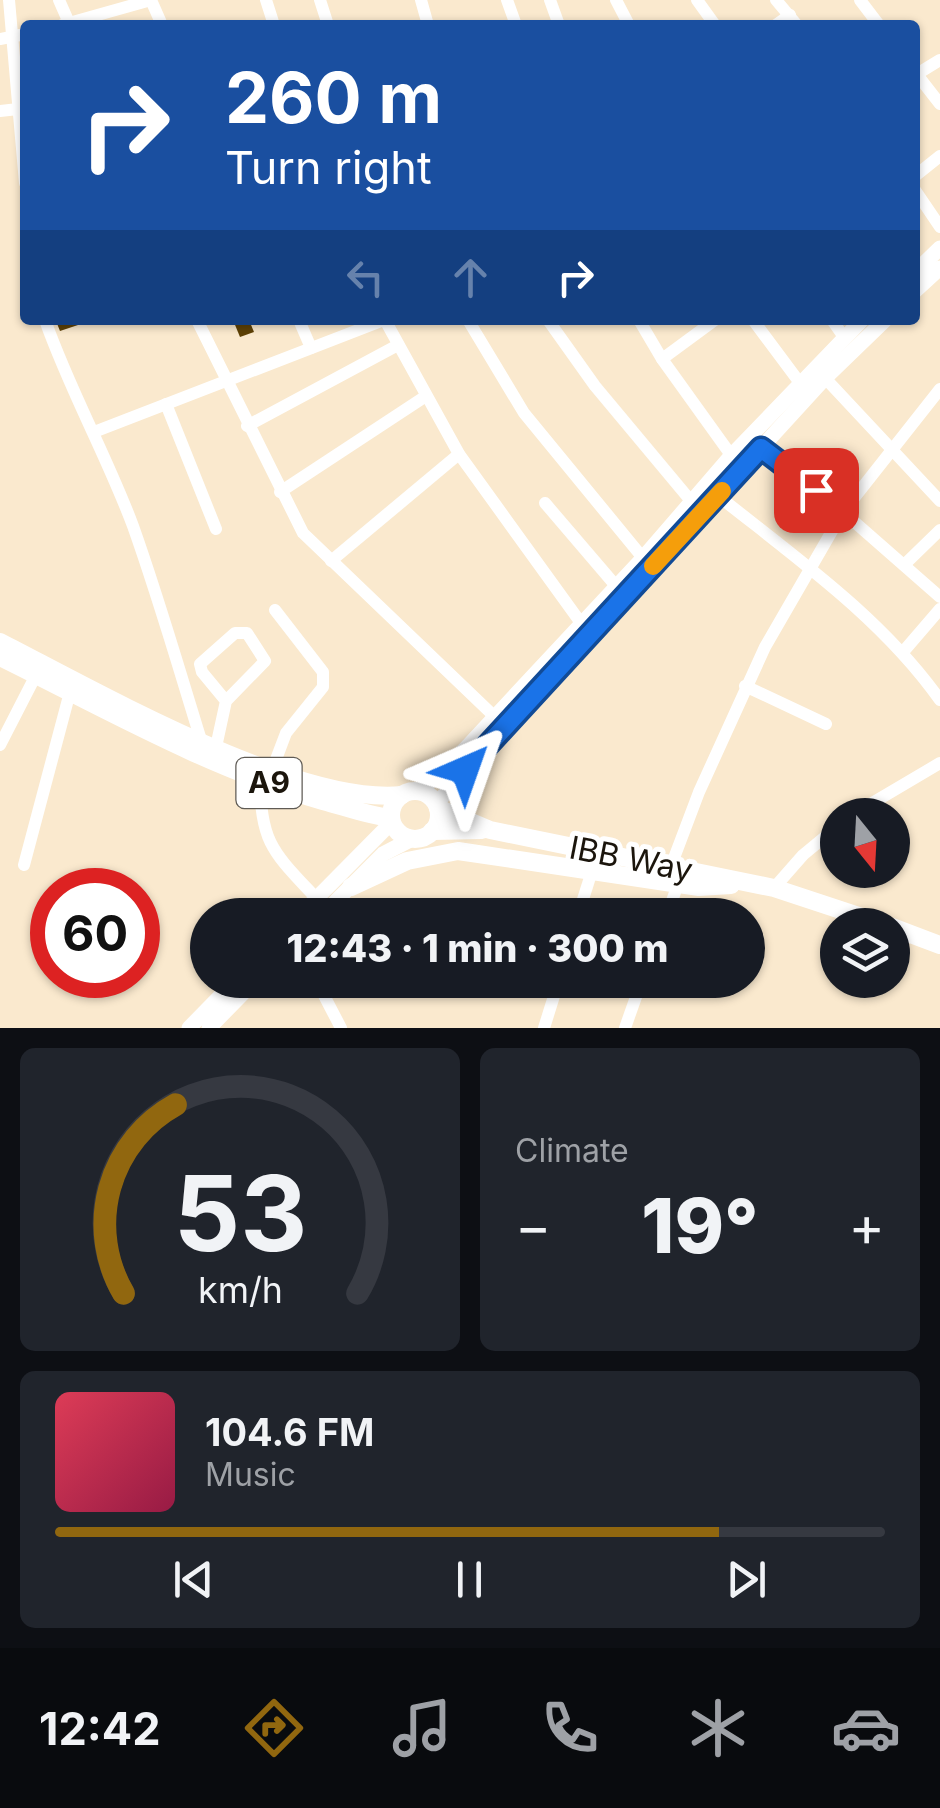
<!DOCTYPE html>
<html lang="en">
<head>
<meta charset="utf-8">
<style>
	body { margin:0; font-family:Inter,sans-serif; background:#20242c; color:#f1f3f6; height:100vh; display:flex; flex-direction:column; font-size:38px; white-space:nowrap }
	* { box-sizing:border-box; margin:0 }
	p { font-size:32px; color:#9ea1a6 }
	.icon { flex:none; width:55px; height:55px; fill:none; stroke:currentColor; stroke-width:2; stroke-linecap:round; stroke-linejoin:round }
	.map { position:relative; height:1028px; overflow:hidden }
	.sheet { display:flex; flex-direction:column; gap:20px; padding:20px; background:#0d0f14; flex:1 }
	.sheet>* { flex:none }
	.hud { position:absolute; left:20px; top:20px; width:900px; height:305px; border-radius:10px; box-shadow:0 2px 8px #0004; background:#1a4fa0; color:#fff; overflow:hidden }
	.needle { width:65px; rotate:162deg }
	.controls { position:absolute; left:820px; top:798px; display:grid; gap:20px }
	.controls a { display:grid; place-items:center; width:90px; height:90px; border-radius:50%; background:#171b24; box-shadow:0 2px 8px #0004; font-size:50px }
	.speed { position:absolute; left:30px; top:868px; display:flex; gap:20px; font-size:50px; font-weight:700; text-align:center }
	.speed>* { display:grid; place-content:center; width:130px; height:130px; border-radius:50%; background:#171b24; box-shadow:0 2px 8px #0004; line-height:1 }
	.speed .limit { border:15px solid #d22; background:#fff; color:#111 }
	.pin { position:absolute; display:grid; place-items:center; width:85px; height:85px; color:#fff; margin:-42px; border-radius:20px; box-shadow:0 5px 15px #0006 }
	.me { position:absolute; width:110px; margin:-55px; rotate:43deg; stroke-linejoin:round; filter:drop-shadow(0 0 8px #0008) }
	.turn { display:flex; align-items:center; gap:35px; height:210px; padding:0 40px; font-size:45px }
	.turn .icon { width:130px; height:130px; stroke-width:2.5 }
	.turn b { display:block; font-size:70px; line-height:85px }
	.lanes { display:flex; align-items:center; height:95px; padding:0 40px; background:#0003; justify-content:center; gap:50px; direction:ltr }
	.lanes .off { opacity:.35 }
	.big { font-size:75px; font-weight:800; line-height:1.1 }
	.sheet .card { flex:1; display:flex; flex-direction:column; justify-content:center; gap:15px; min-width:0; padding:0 35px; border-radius:15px; background:#20242c }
	.sheet .dial { align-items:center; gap:0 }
	.dial svg { height:260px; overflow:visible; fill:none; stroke:#363941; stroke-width:7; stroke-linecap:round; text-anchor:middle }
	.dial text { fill:#f1f3f6; stroke:none }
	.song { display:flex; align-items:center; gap:30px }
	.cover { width:120px; height:120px; border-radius:15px; background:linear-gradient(135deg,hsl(350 70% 55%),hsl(340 70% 35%)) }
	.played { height:10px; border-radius:5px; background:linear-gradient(90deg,#91670f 80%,#363941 80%) }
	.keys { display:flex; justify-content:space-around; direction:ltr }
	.heat { display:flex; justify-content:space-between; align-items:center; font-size:55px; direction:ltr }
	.sheet .tiles { flex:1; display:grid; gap:20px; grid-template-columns:1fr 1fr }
	.card:last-child { grid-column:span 2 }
	.trip { position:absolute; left:190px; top:898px; width:575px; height:100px; border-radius:50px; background:#171b24; box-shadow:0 2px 8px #0004; font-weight:800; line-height:100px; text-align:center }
	.menu { display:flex; height:160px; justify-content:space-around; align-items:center; background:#090b0e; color:#9ea1a6 }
	.menu .icon { width:70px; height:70px }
	.menu .on { color:#91670f }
	.menu b { font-size:45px; color:#f1f3f6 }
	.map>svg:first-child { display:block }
</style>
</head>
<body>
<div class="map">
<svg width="940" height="1028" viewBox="0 0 940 1028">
	<rect width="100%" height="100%" fill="#fae9ce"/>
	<g fill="#5e4105">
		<path d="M76,320L78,325L60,331L56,321Z"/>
		<path d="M233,320H249L254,332L240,337Z"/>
	</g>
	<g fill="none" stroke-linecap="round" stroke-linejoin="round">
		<g stroke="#fff" stroke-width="12">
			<path d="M9,0L25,183"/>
			<path d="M59,0L70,25"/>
			<path d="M151,0L162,25"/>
			<path d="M266,0L274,25"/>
			<path d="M320,0L328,25"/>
			<path d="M421,0L428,25"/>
			<path d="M507,0L516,25"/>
			<path d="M550,0L559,25"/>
			<path d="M616,0L629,25"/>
			<path d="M697,0L715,25"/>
			<path d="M776,0L797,25"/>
			<path d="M860,0L879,25"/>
			<path d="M62,25L151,0"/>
			<path d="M776,25L790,15"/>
			<path d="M0,39L25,34"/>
			<path d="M915,72L940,104"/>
			<path d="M917,74L940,60"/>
			<path d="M0,111L18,109"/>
			<path d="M915,176L940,156"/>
			<path d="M915,190L940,227"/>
			<path d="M45,320C70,391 107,456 133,526C158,596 179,669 201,740"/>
			<path d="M197,320L303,533L495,717"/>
			<path d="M299,320L311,348"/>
			<path d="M385,320L459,454L581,623"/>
			<path d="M468,320L524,413L643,558"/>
			<path d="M548,320L595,386L691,501"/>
			<path d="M639,320L662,359L736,462"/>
			<path d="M753,320L800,383"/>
			<path d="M832,320L844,337"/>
			<path d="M662,359L715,320"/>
			<path d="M825,378L940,501"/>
			<path d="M166,404L216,529"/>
			<path d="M247,426L398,345"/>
			<path d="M94,432L384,320"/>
			<path d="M761,448L843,512L940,597"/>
			<path d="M280,492L426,396"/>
			<path d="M717,495C795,557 882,618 940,700"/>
			<path d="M545,503L616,586"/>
			<path d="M331,561L459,454"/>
			<path d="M904,565L940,530"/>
			<path d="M903,652L940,609"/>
			<path d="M745,686L826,724"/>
			<path d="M0,745L36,675"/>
			<path d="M216,747L226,701L265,661L247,633H235L200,664L202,672L226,701"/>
			<path d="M272,770L286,733L323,687V672L275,610"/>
			<path d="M260,779C260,843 274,853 316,898"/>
			<path d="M852,815L940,763"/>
			<path d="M24,865L70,692"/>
			<path d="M671,866L699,792L765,647L843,512L940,389"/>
			<path d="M774,888L803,855L838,826"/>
			<path d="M578,915L592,871"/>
			<path d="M667,915L678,884"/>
			<path d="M316,980L341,1028"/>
			<path d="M544,1028L559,980"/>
			<path d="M625,1028L642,980"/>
		</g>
		<g stroke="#fff" stroke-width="15">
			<path d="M915,272L940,248"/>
			<path d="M915,291L940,268"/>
			<path d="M420,791L465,749L643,558L731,456L862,320"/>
			<path d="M436,804L825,378L885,320"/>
			<path d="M300,915L391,823"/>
			<path d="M322,915L383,854L412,839"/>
			<path d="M189,1028L236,980"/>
			<path d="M209,1028L256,980"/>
		</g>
		<g stroke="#fff" stroke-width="18">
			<path d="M0,642C96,691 297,806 402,795"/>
			<path d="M0,657C106,709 210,769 323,801C346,807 367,815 391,818"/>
			<circle cx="415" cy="815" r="24"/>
			<path d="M438,808L490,830L774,888L886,925"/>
			<path d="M432,831L482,830"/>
			<path d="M351,887L407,861L458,851L699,887L731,885"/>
			<path d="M892,927L940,945"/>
		</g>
	</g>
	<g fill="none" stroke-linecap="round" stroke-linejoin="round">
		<g stroke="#114b97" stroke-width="25">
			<path id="route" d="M465,770L761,448L816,490"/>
		</g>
		<use href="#route" stroke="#1a73e8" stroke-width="18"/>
		<path stroke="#f59e0b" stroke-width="18" d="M653,566L722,491"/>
	</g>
	<g text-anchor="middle" stroke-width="10" stroke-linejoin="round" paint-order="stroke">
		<rect fill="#fff" stroke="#5f5b55" stroke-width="2.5" x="236.5" y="758" width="65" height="50" rx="8"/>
		<g font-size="30" font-weight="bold" fill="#1b150c">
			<text x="269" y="793">A9</text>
		</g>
		<g font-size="32" fill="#1b150c" stroke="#fff">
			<text transform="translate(631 859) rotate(11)" y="11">IBB Way</text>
		</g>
	</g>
</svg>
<div class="controls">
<a><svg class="needle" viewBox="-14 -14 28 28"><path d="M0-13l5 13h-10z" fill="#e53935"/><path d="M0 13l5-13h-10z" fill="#9ea1a6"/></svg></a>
<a><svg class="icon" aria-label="layers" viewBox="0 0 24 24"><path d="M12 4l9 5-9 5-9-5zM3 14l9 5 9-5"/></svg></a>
</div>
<div class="speed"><div class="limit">60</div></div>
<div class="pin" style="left:816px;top:490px;background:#d93025"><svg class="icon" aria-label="arrive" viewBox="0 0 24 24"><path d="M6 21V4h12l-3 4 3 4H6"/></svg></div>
<svg class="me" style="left:465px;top:770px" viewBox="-20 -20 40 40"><path d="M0-17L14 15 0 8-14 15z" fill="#1a73e8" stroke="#fff" stroke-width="4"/></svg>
<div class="trip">12:43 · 1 min · 300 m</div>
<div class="hud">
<div class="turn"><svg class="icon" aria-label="right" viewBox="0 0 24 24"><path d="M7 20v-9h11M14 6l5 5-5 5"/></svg><div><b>260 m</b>Turn right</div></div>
<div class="lanes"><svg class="icon off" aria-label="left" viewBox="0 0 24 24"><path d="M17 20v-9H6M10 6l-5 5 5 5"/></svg><svg class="icon off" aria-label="ahead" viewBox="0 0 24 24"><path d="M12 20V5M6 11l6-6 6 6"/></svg><svg class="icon" aria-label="right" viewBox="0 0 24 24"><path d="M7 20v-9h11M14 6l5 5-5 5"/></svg></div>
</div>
</div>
<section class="sheet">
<div class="tiles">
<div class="card dial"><svg viewBox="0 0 100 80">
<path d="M14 69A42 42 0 1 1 86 69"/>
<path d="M14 69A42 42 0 0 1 30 11" stroke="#91670f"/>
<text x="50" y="56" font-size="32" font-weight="700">53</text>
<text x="50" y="72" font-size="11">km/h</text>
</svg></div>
<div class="card"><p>Climate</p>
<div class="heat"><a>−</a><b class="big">19°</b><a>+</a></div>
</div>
<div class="card">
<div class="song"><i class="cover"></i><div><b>104.6 FM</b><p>Music</p></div></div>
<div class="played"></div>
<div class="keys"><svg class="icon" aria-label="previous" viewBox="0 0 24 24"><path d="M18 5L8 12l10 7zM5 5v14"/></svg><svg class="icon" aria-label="pause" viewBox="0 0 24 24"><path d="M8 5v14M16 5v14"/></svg><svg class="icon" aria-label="next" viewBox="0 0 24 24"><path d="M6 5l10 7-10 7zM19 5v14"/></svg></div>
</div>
</div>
</section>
<nav class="menu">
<b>12:42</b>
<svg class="icon on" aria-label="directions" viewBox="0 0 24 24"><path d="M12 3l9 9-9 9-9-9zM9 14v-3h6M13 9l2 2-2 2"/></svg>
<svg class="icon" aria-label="music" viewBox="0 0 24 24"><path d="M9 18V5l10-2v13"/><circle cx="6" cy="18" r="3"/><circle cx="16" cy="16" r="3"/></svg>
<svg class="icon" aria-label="phone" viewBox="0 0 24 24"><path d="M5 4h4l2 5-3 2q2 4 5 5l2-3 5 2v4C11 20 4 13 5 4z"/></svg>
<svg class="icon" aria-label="climate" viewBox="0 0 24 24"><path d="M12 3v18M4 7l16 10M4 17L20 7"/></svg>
<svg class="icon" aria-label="car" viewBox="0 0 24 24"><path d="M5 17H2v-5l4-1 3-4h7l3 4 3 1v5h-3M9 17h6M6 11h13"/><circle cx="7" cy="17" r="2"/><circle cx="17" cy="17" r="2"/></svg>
</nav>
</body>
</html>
